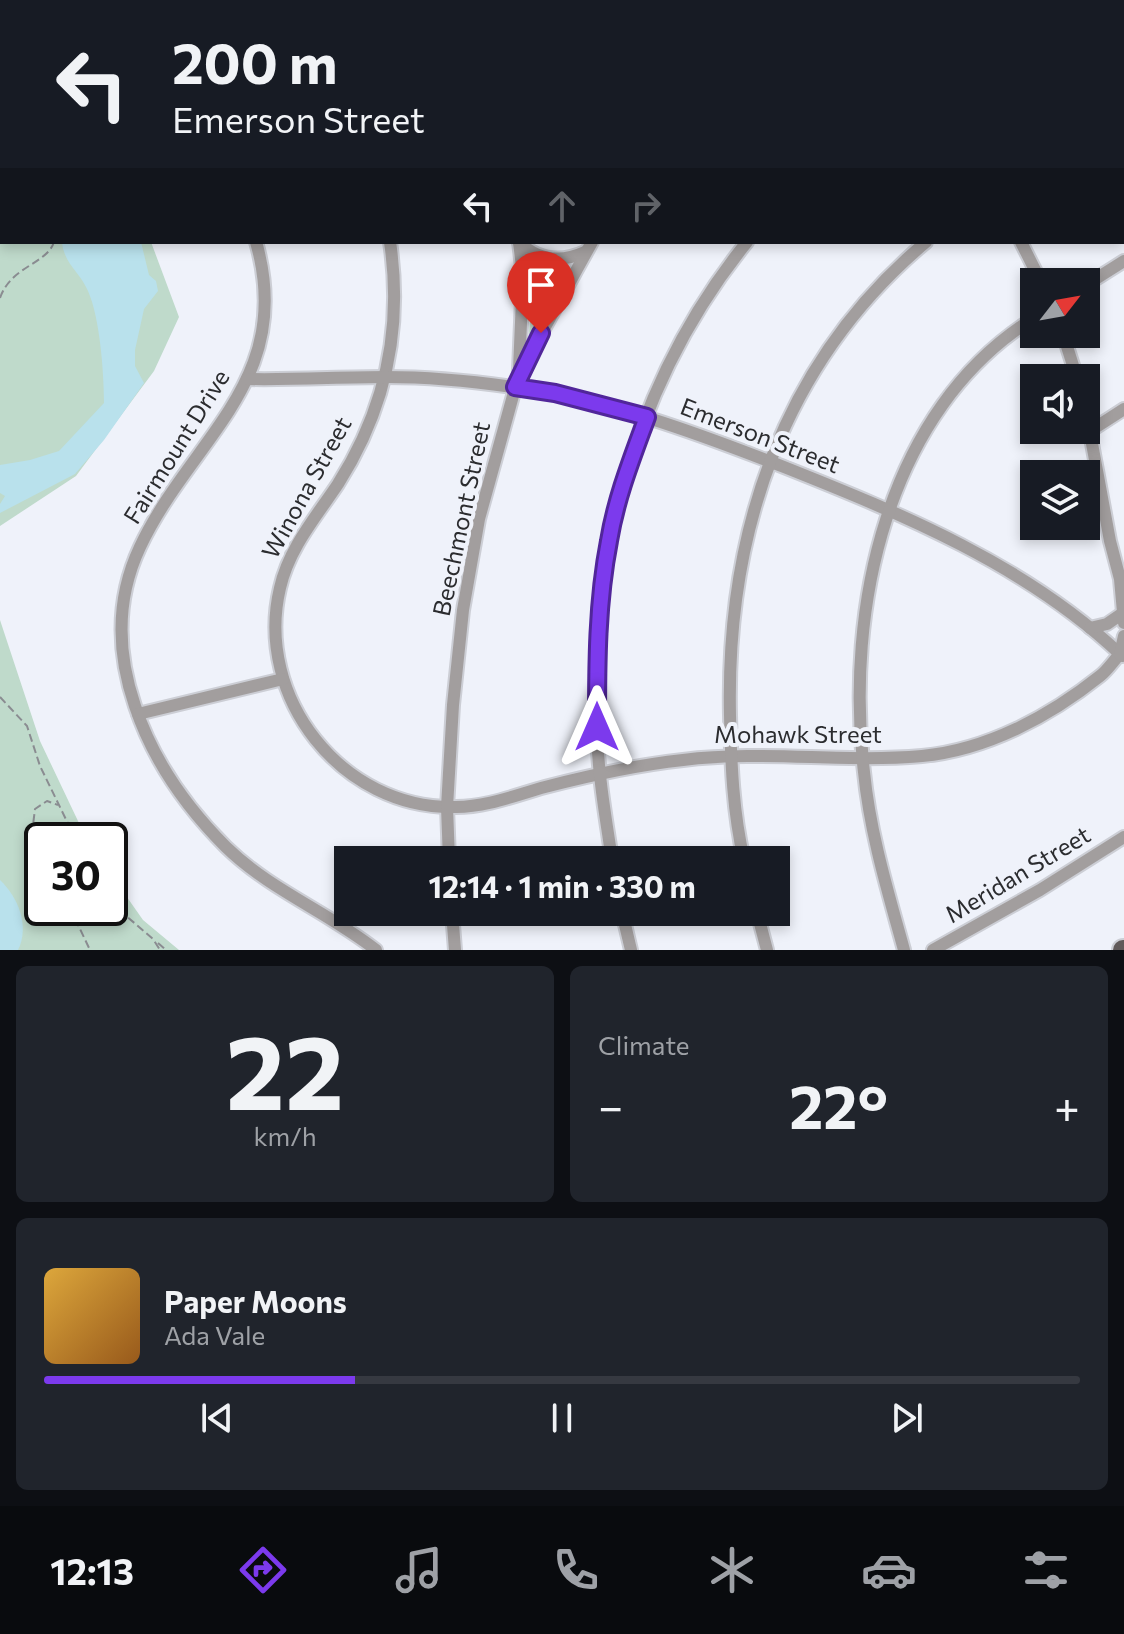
<!DOCTYPE html>
<html lang="en">
<head>
<meta charset="utf-8">
<style>
	body { margin:0; font-family:Commissioner,sans-serif; background:#20242c; color:#f1f3f6; height:100vh; display:flex; flex-direction:column; font-size:30px; white-space:nowrap }
	* { box-sizing:border-box; margin:0 }
	p { font-size:26px; color:#9ea1a6 }
	.icon { flex:none; width:44px; height:44px; fill:none; stroke:currentColor; stroke-width:2; stroke-linecap:round; stroke-linejoin:round }
	.map { position:relative; height:950px; overflow:hidden }
	.panel { display:flex; flex-direction:column; gap:16px; padding:16px; background:#0d0f14; flex:1 }
	.panel>* { flex:none }
	.hud { position:absolute; left:0px; top:0px; width:1124px; height:244px; box-shadow:0 4px 12px #0003; background:#171b24; color:#f1f3f6; overflow:hidden }
	.needle { width:52px; rotate:59deg }
	.buttons { position:absolute; left:1020px; top:268px; display:grid; gap:16px }
	.buttons a { display:grid; place-items:center; width:80px; height:80px; border-radius:0px; background:#171b24; box-shadow:0 4px 12px #0003; font-size:40px }
	.speed { position:absolute; left:24px; top:822px; display:flex; gap:16px; font-size:40px; font-weight:700; text-align:center }
	.speed>* { display:grid; place-content:center; width:104px; height:104px; border-radius:50%; background:#171b24; box-shadow:0 4px 12px #0003; line-height:1 }
	.speed .limit { border:4px solid #111; border-radius:12px; background:#fff; color:#111 }
	.pin { position:absolute; display:grid; place-items:center; width:68px; height:68px; color:#fff; margin:-82px -34px; border-radius:50% 50% 50% 0; rotate:-45deg; box-shadow:0 0 8px #0007 }
	.pin .icon { rotate:45deg }
	.me { position:absolute; width:88px; margin:-44px; rotate:0deg; stroke-linejoin:round; filter:drop-shadow(0 0 6px #0008) }
	.turn { display:flex; align-items:center; gap:28px; height:168px; padding:0 40px; font-size:36px }
	.turn .icon { width:104px; height:104px; stroke-width:2.5 }
	.turn b { display:block; font-size:56px; line-height:68px }
	.lanes { display:flex; align-items:center; height:76px; padding:0 40px; background:#0003; justify-content:center; gap:40px; direction:ltr }
	.lanes .off { opacity:.35 }
	.big { font-size:60px; font-weight:700; line-height:1.1 }
	.panel .card { flex:1; display:flex; flex-direction:column; justify-content:center; gap:12px; min-width:0; padding:0 28px; border-radius:12px; background:#20242c }
	.panel .dial { align-items:center; gap:0 }
	.dial b { font-size:104px; line-height:1 }
	.song { display:flex; align-items:center; gap:24px }
	.cover { width:96px; height:96px; border-radius:12px; background:linear-gradient(135deg,hsl(40 70% 55%),hsl(30 70% 35%)) }
	.played { height:8px; border-radius:4px; background:linear-gradient(90deg,#7c3aed 30%,#363941 30%) }
	.keys { display:flex; justify-content:space-around; direction:ltr }
	.heat { display:flex; justify-content:space-between; align-items:center; font-size:44px; direction:ltr }
	.panel .tiles { flex:1; display:grid; gap:16px; grid-template-columns:1fr 1fr }
	.card:last-child { grid-column:span 2 }
	.trip { position:absolute; left:334px; top:846px; width:456px; height:80px; border-radius:0px; background:#171b24; box-shadow:0 4px 12px #0003; font-weight:700; line-height:80px; text-align:center }
	.menu { display:flex; height:128px; justify-content:space-around; align-items:center; background:#090b0e; color:#9ea1a6 }
	.menu .icon { width:56px; height:56px }
	.menu .active { color:#7c3aed }
	.menu b { font-size:36px; color:#f1f3f6 }
	.map>svg:first-child { display:block }
</style>
</head>
<body>
<div class="map">
<svg width="1124" height="950" viewBox="0 0 1124 950">
	<rect width="100%" height="100%" fill="#eff2fa"/>
	<g fill="#bfdacb">
		<path d="M0,71L2,242H151L179,317L154,371L76,476L0,526Z"/>
		<path d="M532,257L546,264L564,266L567,271L536,334L532,337L529,334L532,290L529,258Z"/>
		<path d="M0,620L40,741L87,840H42V908H110V873L143,920L179,950H0Z"/>
	</g>
	<g fill="#b9e1ec">
		<path d="M62,242H141L149,275L156,281L158,291L144,309L135,350V366L144,383L104,440L75,474L0,513V504L5,496L0,493V465L30,460L59,451L104,403C104,373 100,318 88,291C80,272 64,264 62,242Z"/>
		<path d="M0,880C18,897 30,926 18,950H0Z"/>
	</g>
	<g fill="none" stroke-linecap="round" stroke-linejoin="round">
		<g stroke="#ccced5" stroke-width="16">
			<g id="minor">
				<path d="M220,0L222,2"/>
				<path d="M421,0L422,2"/>
				<path d="M569,0L570,2"/>
				<path d="M717,0L719,2"/>
				<path d="M868,0L869,2"/>
				<path d="M360,2L363,0"/>
				<path d="M824,2L827,0"/>
				<path d="M1056,2L1059,0"/>
				<path d="M1122,111L1124,109"/>
				<path d="M256,242C296,381 191,438 140,547C116,598 117,653 135,706C153,760 186,807 226,847C270,890 328,912 376,950"/>
				<path d="M390,242C403,329 385,410 338,484C316,517 289,548 280,588C254,697 342,810 456,807C487,807 516,795 545,787C591,775 637,765 683,760C763,750 843,763 922,756C987,750 1050,716 1100,676C1109,669 1115,658 1124,650"/>
				<path d="M519,242L523,275L519,370"/>
				<path d="M519,242C539,261 561,263 585,252"/>
				<path d="M1021,242L1041,282"/>
				<path d="M1086,285L1124,261"/>
				<path d="M1063,334L1077,378"/>
				<path d="M247,379C294,380 340,377 386,377C429,377 471,381 513,387C606,399 697,433 784,467C902,514 1026,565 1120,654"/>
				<path d="M1086,411L1110,541L1120,579L1124,623"/>
				<path d="M1090,431L1124,409"/>
				<path d="M1090,628L1107,624L1123,613"/>
				<path d="M1122,656L1120,654L1124,636"/>
				<path d="M138,714L283,679"/>
				<path d="M449,860L447,807L453,705L463,610L479,519L519,374L592,242"/>
				<path d="M612,860C608,832 603,804 600,775C580,587 627,390 747,242"/>
				<path d="M744,860C733,812 731,764 730,715C726,532 783,362 926,242"/>
				<path d="M452,912L455,950"/>
				<path d="M622,912L631,950"/>
				<path d="M757,912L767,950"/>
				<path d="M904,950C888,892 870,833 864,772C845,610 886,410 1034,318"/>
				<path d="M933,950L1040,890L1124,837"/>
			</g>
		</g>
		<g stroke="#ccced5" stroke-width="24">
			<path id="primary" d="M1123,950H1124"/>
		</g>
		<g stroke="#8a8c91" stroke-width="2" stroke-dasharray="8 4" stroke-linecap="butt">
			<path d="M0,132L2,134"/>
			<path d="M0,298C11,266 47,264 54,242"/>
			<path d="M0,697L27,726L40,766L76,840"/>
			<path d="M42,844L33,825L35,809L47,801L58,805"/>
			<path d="M110,902L153,939L160,950"/>
			<path d="M70,908L90,950"/>
			<path d="M158,943L166,950"/>
		</g>
		<use href="#minor" stroke="#a29e9e" stroke-width="12"/>
		<use href="#primary" stroke="#615a5a" stroke-width="20"/>
	</g>
	<g fill="none" stroke-linecap="round" stroke-linejoin="round">
		<g stroke="#51269a" stroke-width="20">
			<path id="route" d="M541,333L515,387L555,393L647,417C632,458 616,498 609,541C597,602 597,665 597,727"/>
		</g>
		<use href="#route" stroke="#7c3aed" stroke-width="14"/>
	</g>
	<g text-anchor="middle" stroke-width="8" stroke-linejoin="round" paint-order="stroke">
		<g font-size="24" fill="#2b2c2f" stroke="#eff2fa">
			<text transform="translate(760 436) rotate(21)" y="8">Emerson Street</text>
			<text transform="translate(177 447) rotate(-58)" y="8">Fairmount Drive</text>
			<text transform="translate(307 488) rotate(-61)" y="8">Winona Street</text>
			<text transform="translate(462 519) rotate(-78)" y="8">Beechmont Street</text>
			<text x="798" y="743">Mohawk Street</text>
			<text transform="translate(1018 875) rotate(-31)" y="8">Meridan Street</text>
		</g>
	</g>
</svg>
<div class="buttons">
<a><svg class="needle" viewBox="-14 -14 28 28"><path d="M0-13l5 13h-10z" fill="#e53935"/><path d="M0 13l5-13h-10z" fill="#9ea1a6"/></svg></a>
<a><svg class="icon" aria-label="sound" viewBox="0 0 24 24"><path d="M4 9h4l5-4v14l-5-4H4zM17 9q2 3 0 6"/></svg></a>
<a><svg class="icon" aria-label="layers" viewBox="0 0 24 24"><path d="M12 4l9 5-9 5-9-5zM3 14l9 5 9-5"/></svg></a>
</div>
<div class="speed"><div class="limit">30</div></div>
<div class="pin" style="left:541px;top:333px;background:#d93025"><svg class="icon" aria-label="arrive" viewBox="0 0 24 24"><path d="M6 21V4h12l-3 4 3 4H6"/></svg></div>
<svg class="me" style="left:597px;top:727px" viewBox="-20 -20 40 40"><path d="M0-17L14 15 0 8-14 15z" fill="#7c3aed" stroke="#fff" stroke-width="4"/></svg>
<div class="trip">12:14 · 1 min · 330 m</div>
<div class="hud">
<div class="turn"><svg class="icon" aria-label="left" viewBox="0 0 24 24"><path d="M17 20v-9H6M10 6l-5 5 5 5"/></svg><div><b>200 m</b>Emerson Street</div></div>
<div class="lanes"><svg class="icon" aria-label="left" viewBox="0 0 24 24"><path d="M17 20v-9H6M10 6l-5 5 5 5"/></svg><svg class="icon off" aria-label="ahead" viewBox="0 0 24 24"><path d="M12 20V5M6 11l6-6 6 6"/></svg><svg class="icon off" aria-label="right" viewBox="0 0 24 24"><path d="M7 20v-9h11M14 6l5 5-5 5"/></svg></div>
</div>
</div>
<section class="panel">
<div class="tiles">
<div class="card dial"><b>22</b><p>km/h</p></div>
<div class="card"><p>Climate</p>
<div class="heat"><a>−</a><b class="big">22°</b><a>+</a></div>
</div>
<div class="card">
<div class="song"><i class="cover"></i><div><b>Paper Moons</b><p>Ada Vale</p></div></div>
<div class="played"></div>
<div class="keys"><svg class="icon" aria-label="previous" viewBox="0 0 24 24"><path d="M18 5L8 12l10 7zM5 5v14"/></svg><svg class="icon" aria-label="pause" viewBox="0 0 24 24"><path d="M8 5v14M16 5v14"/></svg><svg class="icon" aria-label="next" viewBox="0 0 24 24"><path d="M6 5l10 7-10 7zM19 5v14"/></svg></div>
</div>
</div>
</section>
<nav class="menu">
<b>12:13</b>
<svg class="icon active" aria-label="directions" viewBox="0 0 24 24"><path d="M12 3l9 9-9 9-9-9zM9 14v-3h6M13 9l2 2-2 2"/></svg>
<svg class="icon" aria-label="music" viewBox="0 0 24 24"><path d="M9 18V5l10-2v13"/><circle cx="6" cy="18" r="3"/><circle cx="16" cy="16" r="3"/></svg>
<svg class="icon" aria-label="phone" viewBox="0 0 24 24"><path d="M5 4h4l2 5-3 2q2 4 5 5l2-3 5 2v4C11 20 4 13 5 4z"/></svg>
<svg class="icon" aria-label="climate" viewBox="0 0 24 24"><path d="M12 3v18M4 7l16 10M4 17L20 7"/></svg>
<svg class="icon" aria-label="car" viewBox="0 0 24 24"><path d="M5 17H2v-5l4-1 3-4h7l3 4 3 1v5h-3M9 17h6M6 11h13"/><circle cx="7" cy="17" r="2"/><circle cx="17" cy="17" r="2"/></svg>
<svg class="icon" aria-label="filters" viewBox="0 0 24 24"><path d="M4 7h16M4 17h16"/><circle cx="9" cy="7" r="2"/><circle cx="15" cy="17" r="2"/></svg>
</nav>
</body>
</html>
